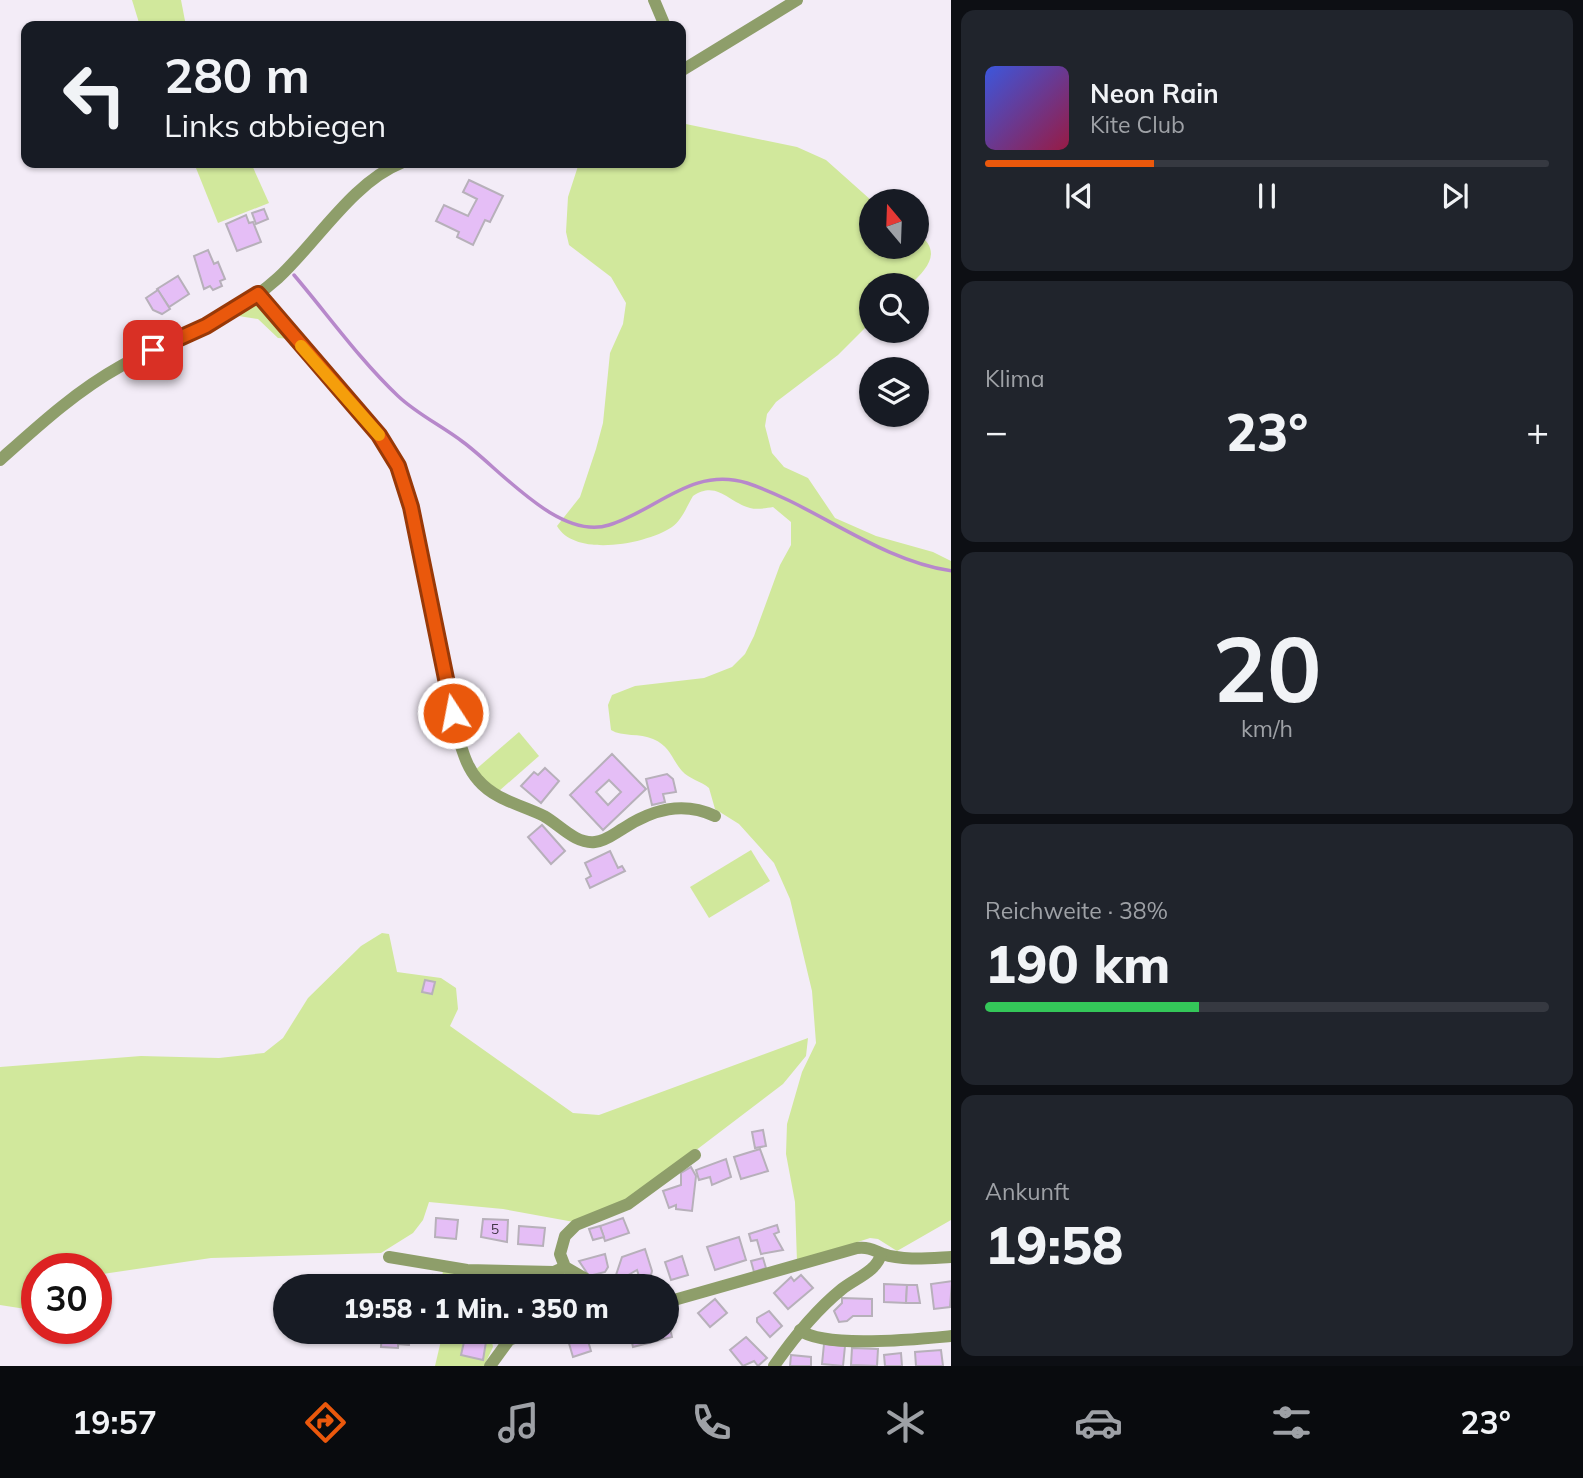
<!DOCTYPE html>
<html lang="de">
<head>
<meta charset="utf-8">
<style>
	body { margin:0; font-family:Mulish,sans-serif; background:#20242c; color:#f1f3f6; height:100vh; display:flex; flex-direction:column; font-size:26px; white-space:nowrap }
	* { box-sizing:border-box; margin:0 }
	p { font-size:23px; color:#9ea1a6 }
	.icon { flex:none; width:38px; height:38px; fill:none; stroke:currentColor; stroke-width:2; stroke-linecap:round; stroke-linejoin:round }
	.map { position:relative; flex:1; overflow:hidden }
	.sheet { display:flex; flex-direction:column; gap:10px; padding:10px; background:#0d0f14; width:632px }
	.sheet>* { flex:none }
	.hud { position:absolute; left:21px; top:21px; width:665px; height:147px; border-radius:14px; box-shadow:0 2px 5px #0004; background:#171b24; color:#f1f3f6; overflow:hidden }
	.needle { width:46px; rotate:341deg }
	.controls { position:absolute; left:859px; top:189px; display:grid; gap:14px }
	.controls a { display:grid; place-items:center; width:70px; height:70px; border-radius:50%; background:#171b24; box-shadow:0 2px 5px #0004; font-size:35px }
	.speed { position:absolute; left:21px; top:1253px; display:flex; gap:14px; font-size:35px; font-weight:700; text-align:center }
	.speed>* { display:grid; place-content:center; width:91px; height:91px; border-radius:50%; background:#171b24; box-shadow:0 2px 5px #0004; line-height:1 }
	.speed .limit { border:10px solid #d22; background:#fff; color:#111 }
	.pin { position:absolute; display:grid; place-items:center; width:60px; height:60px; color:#fff; margin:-30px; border-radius:14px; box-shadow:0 4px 10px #0006 }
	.me { position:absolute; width:77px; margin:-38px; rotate:349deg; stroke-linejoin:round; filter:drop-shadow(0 0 5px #0008) }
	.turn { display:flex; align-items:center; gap:24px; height:147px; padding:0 28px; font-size:32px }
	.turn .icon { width:91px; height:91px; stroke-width:2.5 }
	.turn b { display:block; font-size:49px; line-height:60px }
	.big { font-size:52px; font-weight:800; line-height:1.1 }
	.sheet .widget { flex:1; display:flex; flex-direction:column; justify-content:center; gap:10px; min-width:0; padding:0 24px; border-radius:14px; background:#20242c }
	.sheet .dial { align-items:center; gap:0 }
	.dial b { font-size:91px; line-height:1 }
	.song { display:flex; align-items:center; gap:21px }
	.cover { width:84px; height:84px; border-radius:10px; background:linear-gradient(135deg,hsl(230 70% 55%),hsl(340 70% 35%)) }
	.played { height:7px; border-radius:4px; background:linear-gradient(90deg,#ea580c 30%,#363941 30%) }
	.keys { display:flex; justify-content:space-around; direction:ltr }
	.heat { display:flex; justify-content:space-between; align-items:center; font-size:38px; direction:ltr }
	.charge { height:10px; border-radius:5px; background:linear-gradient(90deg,#34c759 38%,#363941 0) }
	.trip { position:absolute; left:273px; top:1274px; width:406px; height:70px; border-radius:35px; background:#171b24; box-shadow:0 2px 5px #0004; font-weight:800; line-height:70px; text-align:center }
	.tabs { display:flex; height:112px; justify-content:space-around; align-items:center; background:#090b0e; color:#9ea1a6 }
	.tabs .icon { width:49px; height:49px }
	.tabs .selected { color:#ea580c }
	.tabs b { font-size:32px; color:#f1f3f6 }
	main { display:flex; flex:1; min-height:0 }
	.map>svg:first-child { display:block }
</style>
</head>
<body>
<main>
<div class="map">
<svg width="952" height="1366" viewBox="0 0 952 1366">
	<rect width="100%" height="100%" fill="#f3ecf7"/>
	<g fill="#d1e89c">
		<path d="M132,0H181L186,26H140Z"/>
		<path d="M681,123L797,147L826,160L872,201V247H917V233C943,251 928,268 910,285H872L871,322L838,355L776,402L767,414L765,426L772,453L784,467L808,478L835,518L876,536L933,552L951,561V1220L897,1251L878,1239L870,1238L797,1262L795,1202L786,1154L787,1124L802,1072L816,1043L812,991L790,899L774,863L739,824L715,809L709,788C701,781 689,779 682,771C671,758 670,746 653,739C640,733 622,737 611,730L608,705L612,695L635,686L704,678L732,667L745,654L754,636L780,565L791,545V522L773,507C767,508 757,510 750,508C728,502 717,480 693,496C687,506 682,520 672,527C647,544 575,558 557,526L580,497L596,449L603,423L610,353L623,324L626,303L611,277L569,245L566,232L568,197L579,163H681Z"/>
		<path d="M194,163H251L269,203L218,223Z"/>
		<path d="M254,303L260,305L291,339L278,338L258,319L232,315Z"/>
		<path d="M519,732L539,756L499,791L474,771Z"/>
		<path d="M751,850L770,881L709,918L690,887Z"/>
		<path d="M382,933L389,934L397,972L441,978L456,988L458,1009L450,1026L573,1113L599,1115L808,1038L806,1056L783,1084L645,1189L626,1202L574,1222L503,1209L429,1202L423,1220L413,1233L381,1253L211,1258L96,1275V1269H37V1304L32,1310L0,1305V1067L141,1056L219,1058L264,1053L283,1038L308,998L361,946Z"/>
		<path d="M443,1270L525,1275L529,1286H441Z"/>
		<path d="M443,1332H475L491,1337L493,1347L484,1366H435Z"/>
	</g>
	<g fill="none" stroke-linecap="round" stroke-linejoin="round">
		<path stroke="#b788cb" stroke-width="3.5" d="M294,275C328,315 360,360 398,396C417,414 442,426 463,442C500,469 559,541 609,525C656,511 692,466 747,483C816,506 878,560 952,571"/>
	</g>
	<g fill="#e5bef6" stroke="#b7b0ba" stroke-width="2" fill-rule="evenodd">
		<path d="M469,180L503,196L490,222L485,220L473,245L457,237L459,232L436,221L444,205L468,216L477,199L463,192Z"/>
		<path d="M264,209L268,219L256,224L252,213Z"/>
		<path d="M246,215L249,223L253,222L261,242L237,251L226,224Z"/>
		<path d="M208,250L214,264L218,262L225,279L220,281L222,286L213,290L210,286L204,289L194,256Z"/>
		<path d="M178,276L189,294L169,307L157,289Z"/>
		<path d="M158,290L170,309L162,314L153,310L146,298Z"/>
		<path d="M612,754L646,789L603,830L570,795ZM609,780L621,792L608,805L596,792Z"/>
		<path d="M545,768L559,781L541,803L521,786L534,772L538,775Z"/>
		<path d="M667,774L673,779L676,792L663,794L665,802L652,805L646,779Z"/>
		<path d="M542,825L565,851L551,864L528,837Z"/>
		<path d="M610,851L618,868L622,866L625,871L590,888L586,879L591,876L585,863Z"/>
		<path d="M425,980L435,982L432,994L422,992Z"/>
		<path d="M763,1130L766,1146L755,1148L752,1132Z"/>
		<path d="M760,1149L768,1171L741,1179L734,1157Z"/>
		<path d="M726,1159L731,1177L712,1185L710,1177L699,1180L696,1170Z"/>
		<path d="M691,1167L696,1176L692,1211L676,1209V1205L669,1208L663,1191L681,1185V1173Z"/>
		<path d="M436,1218L458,1220L456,1239L435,1237Z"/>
		<path d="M623,1218L629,1233L605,1241L600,1226Z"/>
		<path d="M483,1219L508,1220L507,1242L481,1237Z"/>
		<path d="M777,1225L779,1232L774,1234L783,1250L761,1254L757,1240L751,1241L749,1234Z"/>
		<path d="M519,1226L545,1228L543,1246L518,1244Z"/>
		<path d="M600,1226L604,1237L593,1240L589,1229Z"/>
		<path d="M739,1237L746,1260L715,1270L707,1247Z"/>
		<path d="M645,1249L652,1271L651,1275L639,1276L637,1270L623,1278L616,1275L622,1257Z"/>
		<path d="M605,1254L608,1267L605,1272L589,1276L579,1261Z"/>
		<path d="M682,1256L688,1275L671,1280L665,1262Z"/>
		<path d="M763,1258L766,1268L754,1272L751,1261Z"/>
		<path d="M398,1275L417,1277L415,1286H396Z"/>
		<path d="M433,1275L461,1280L460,1286H431Z"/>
		<path d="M801,1275L813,1288L788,1309L774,1293L791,1277L794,1281Z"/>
		<path d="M380,1278L397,1280L396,1286H379Z"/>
		<path d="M952,1281L950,1307L934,1309L931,1284Z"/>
		<path d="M884,1284L907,1285L906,1303L884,1302Z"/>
		<path d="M907,1285H917L920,1303H906Z"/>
		<path d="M842,1298L872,1299V1316H853L847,1321L839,1322L834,1311L842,1303Z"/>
		<path d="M715,1299L727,1313L710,1327L698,1313Z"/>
		<path d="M769,1311L782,1326L770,1337L757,1322V1318Z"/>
		<path d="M669,1324L672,1337L633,1347L630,1334L667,1332Z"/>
		<path d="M382,1332H399L398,1348L381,1347Z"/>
		<path d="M399,1332H410L409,1345L398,1344Z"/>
		<path d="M451,1332L486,1342L483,1360L461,1355L464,1342L450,1340Z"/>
		<path d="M559,1332L579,1336L586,1334L591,1351L573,1357L568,1340L563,1342Z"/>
		<path d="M597,1332H616L614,1337L600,1341Z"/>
		<path d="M746,1337L767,1358L758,1366L754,1361L743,1366L730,1350Z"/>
		<path d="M824,1344L845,1346L843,1366L822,1364Z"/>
		<path d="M852,1348L878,1349L877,1366L851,1365Z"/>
		<path d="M941,1350L943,1366H916L915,1352Z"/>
		<path d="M901,1353L902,1366H885L884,1355Z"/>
		<path d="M791,1355L811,1357V1366H790Z"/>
	</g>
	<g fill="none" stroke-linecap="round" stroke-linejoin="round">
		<g stroke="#8e9e6a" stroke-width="12">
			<path d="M654,0L665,26"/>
			<path d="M681,71L797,0"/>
			<path d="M258,294L379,435L398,465L411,507L458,737C463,752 467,768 478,780C495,800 522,805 544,816C560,825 575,844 595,842C606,841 615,833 624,828C653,809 683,801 715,816"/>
			<path d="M0,460C38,426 76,391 121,366C174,337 233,319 278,278C316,243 353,182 401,163"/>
			<path d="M389,1257L467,1270L554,1272L565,1267"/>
			<path d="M598,1286L565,1267L560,1254L565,1236L576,1225L628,1204L695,1155"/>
			<path d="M667,1302L857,1248C870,1247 873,1250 883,1254C903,1261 931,1258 952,1257"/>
			<path d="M800,1330C823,1349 920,1339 952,1336"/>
			<path d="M490,1366L509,1340L530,1332"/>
			<path d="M774,1366C794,1337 815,1311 842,1289C856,1278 877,1271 881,1254"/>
		</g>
	</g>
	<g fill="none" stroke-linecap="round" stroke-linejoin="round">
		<g stroke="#983908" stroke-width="18">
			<path id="route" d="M153,350L206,326L258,294L379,435L398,466L411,507L453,713"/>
		</g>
		<use href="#route" stroke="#ea580c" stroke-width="12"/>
		<path stroke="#f59e0b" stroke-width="12" d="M301,346L379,435"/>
	</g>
	<g text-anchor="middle" stroke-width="5" stroke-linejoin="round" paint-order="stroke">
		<g font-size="14" fill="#433848">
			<text x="495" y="1234">5</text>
		</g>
	</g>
</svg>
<div class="controls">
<a><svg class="needle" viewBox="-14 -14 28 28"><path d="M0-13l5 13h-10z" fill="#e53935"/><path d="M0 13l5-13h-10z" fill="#9ea1a6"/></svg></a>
<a><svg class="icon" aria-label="search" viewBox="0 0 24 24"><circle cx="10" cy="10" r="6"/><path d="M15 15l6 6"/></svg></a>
<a><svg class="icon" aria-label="layers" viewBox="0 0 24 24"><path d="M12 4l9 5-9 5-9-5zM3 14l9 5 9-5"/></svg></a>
</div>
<div class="speed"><div class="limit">30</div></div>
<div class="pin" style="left:153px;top:350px;background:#d93025"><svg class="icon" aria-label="arrive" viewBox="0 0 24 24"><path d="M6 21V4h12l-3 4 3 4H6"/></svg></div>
<svg class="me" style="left:453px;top:713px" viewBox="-20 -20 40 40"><circle r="17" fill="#ea580c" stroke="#fff" stroke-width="3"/><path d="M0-11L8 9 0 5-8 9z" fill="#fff"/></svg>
<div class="trip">19:58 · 1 Min. · 350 m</div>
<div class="hud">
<div class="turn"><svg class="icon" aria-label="left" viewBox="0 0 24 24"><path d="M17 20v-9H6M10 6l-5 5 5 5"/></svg><div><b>280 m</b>Links abbiegen</div></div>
</div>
</div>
<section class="sheet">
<div class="widget">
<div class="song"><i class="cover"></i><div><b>Neon Rain</b><p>Kite Club</p></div></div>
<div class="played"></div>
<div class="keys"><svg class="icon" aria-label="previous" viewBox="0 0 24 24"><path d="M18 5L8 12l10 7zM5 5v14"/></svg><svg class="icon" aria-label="pause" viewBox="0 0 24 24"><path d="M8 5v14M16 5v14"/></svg><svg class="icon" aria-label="next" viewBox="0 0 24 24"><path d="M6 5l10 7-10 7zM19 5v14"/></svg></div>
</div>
<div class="widget"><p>Klima</p>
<div class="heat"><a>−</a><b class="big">23°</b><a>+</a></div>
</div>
<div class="widget dial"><b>20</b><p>km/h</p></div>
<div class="widget"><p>Reichweite · 38%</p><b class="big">190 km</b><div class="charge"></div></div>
<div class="widget"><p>Ankunft</p><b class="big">19:58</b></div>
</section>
</main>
<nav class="tabs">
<b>19:57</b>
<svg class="icon selected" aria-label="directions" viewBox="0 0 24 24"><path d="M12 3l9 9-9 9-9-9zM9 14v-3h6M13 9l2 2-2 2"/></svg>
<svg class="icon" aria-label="music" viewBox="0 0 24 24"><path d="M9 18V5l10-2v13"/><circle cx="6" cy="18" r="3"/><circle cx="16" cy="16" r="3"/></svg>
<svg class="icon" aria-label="phone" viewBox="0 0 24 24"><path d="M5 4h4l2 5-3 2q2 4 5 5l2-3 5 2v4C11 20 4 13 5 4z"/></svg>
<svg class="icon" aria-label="climate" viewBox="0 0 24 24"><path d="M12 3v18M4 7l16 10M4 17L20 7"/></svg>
<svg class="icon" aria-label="car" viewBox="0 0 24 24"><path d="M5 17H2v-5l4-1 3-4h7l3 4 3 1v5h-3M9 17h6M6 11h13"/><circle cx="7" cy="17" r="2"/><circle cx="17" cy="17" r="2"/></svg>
<svg class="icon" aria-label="filters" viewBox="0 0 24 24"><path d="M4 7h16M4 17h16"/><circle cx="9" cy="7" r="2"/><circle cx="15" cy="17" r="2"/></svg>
<b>23°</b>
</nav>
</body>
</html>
